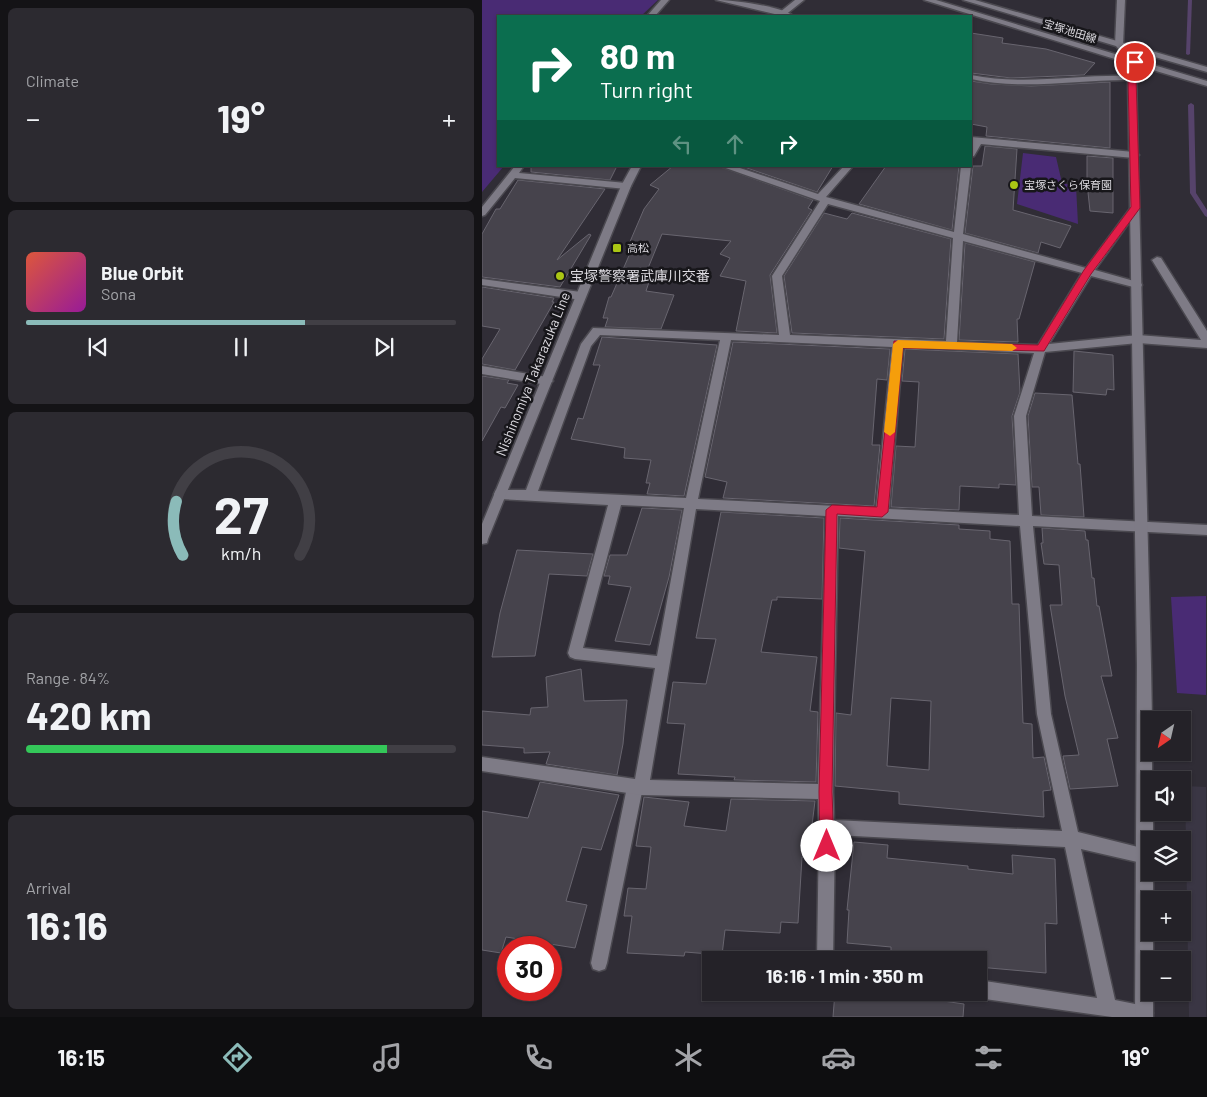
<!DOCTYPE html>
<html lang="en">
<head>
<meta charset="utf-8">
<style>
	body { margin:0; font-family:Barlow,"Noto Sans JP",sans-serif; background:#2c2a30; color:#f1f3f6; height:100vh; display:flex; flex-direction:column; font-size:19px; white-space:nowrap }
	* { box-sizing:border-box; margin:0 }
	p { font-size:16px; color:#a3a4a8 }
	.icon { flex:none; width:28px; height:28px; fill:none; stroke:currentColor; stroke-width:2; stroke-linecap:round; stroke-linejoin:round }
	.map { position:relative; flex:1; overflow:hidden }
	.sheet { display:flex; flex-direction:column; gap:8px; padding:8px; background:#141316; width:482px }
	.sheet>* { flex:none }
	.guide { position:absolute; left:15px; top:15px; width:475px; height:152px; border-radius:0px; box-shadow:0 1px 4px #0004,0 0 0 1px #413f45; background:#0b6e4f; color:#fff; overflow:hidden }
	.needle { width:32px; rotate:214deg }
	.fabs { position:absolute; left:659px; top:711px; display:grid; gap:10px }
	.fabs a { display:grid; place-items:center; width:50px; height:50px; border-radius:0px; background:#242228; box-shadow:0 1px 4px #0004,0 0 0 1px #413f45; font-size:25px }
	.speed { position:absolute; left:15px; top:936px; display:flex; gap:10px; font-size:25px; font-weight:700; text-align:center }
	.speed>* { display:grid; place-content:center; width:65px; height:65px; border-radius:50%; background:#242228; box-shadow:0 1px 4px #0004,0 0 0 1px #413f45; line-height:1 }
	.speed .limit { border:8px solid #d22; background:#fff; color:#111 }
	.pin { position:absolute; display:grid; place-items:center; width:42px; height:42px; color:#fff; margin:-21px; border:2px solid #fff; border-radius:50%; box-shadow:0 1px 5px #0007 }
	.me { position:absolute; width:55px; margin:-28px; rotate:0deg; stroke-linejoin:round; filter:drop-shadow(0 0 4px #0008) }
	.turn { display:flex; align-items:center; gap:18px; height:105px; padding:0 20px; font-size:22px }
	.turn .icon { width:65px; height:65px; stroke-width:2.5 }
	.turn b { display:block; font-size:35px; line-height:42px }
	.lanes { display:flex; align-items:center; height:48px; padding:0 20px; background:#0003; justify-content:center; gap:25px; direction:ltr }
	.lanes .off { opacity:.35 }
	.big { font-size:38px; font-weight:700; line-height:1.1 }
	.sheet .card { flex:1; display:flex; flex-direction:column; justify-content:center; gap:8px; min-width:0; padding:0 18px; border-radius:8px; background:#2c2a30 }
	.sheet .dial { align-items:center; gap:0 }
	.dial svg { height:130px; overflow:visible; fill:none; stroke:#413f45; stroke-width:7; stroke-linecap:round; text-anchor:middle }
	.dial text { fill:#f1f3f6; stroke:none }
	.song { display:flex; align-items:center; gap:15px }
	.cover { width:60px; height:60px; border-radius:8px; background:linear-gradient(135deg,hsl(10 70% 55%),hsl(300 70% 35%)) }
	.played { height:5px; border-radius:2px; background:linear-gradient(90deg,#8bbbb9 65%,#413f45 65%) }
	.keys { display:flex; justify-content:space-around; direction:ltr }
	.heat { display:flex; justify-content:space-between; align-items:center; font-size:28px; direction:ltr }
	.charge { height:8px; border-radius:4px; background:linear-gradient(90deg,#34c759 84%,#413f45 0) }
	.trip { position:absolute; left:220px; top:951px; width:285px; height:50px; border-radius:0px; background:#242228; box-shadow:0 1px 4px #0004,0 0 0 1px #413f45; font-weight:700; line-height:50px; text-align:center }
	.dock { display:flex; height:80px; justify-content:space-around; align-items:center; background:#0e0e10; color:#a3a4a8 }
	.dock .icon { width:35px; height:35px }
	.dock .selected { color:#8bbbb9 }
	.dock b { font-size:22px; color:#f1f3f6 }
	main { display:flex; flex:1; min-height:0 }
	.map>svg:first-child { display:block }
</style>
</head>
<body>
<main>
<section class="sheet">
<div class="card"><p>Climate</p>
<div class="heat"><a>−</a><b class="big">19°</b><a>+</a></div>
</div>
<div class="card">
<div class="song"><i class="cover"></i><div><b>Blue Orbit</b><p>Sona</p></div></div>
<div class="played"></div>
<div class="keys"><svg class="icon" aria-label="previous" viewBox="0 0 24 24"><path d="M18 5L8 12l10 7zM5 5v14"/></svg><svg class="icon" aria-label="pause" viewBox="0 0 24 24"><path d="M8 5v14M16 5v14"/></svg><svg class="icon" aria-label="next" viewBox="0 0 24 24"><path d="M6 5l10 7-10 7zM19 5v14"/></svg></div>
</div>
<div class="card dial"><svg viewBox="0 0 100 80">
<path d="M14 69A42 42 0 1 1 86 69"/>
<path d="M14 69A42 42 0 0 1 10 36" stroke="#8bbbb9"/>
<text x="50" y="56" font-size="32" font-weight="700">27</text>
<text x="50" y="72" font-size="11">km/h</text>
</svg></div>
<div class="card"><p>Range · 84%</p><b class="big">420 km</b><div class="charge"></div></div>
<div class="card"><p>Arrival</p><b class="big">16:16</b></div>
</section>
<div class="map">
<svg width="725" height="1017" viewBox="0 0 725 1017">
	<rect width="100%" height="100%" fill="#302d36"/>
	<path fill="#3a3644" d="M703,786L724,787V1017H707Z"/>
	<g fill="#492b74">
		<path d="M0,0H176L159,16H16V166H22L0,192Z"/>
		<path d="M541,153L574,157L580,183L594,186L596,224L535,204Z"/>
		<path d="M724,596V695L695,693L689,597Z"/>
	</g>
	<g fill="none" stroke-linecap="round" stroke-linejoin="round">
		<g fill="#56436b" fill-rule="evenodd">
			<path d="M706,0H710L708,54L706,55L704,54Z"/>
			<path d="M709,103L712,105L714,193L725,210V217L723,216L708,193L706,105Z"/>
		</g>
	</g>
	<g fill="#46434c" stroke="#68656f" fill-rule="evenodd">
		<path d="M489,33L521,38L520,43L564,49L613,63L602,75L529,78L489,73Z"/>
		<path d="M489,81L509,84L549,86L628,82V148L504,136L505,127L489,124Z"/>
		<path d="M503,146L535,149L531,210L589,226L578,248L559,242L556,253L483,233L491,166H500Z"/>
		<path d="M605,156L631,158V213L608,211L605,183Z"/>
		<path d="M49,166H135L128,180L49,172Z"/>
		<path d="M191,166H236L331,200L326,208L330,210L288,275L295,333L254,331L264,281L238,276L248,258L238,254L249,241L180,234L162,278L168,279L164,291L192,295L179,329L123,327L126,318H121L127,297H129L149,251H144L162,209L177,189L168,185Z"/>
		<path d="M259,166H351L335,192Z"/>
		<path d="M404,166H477L470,230L377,204Z"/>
		<path d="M36,180L123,189L75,260L107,234L109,235L78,287L0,277V234L14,209H18Z"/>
		<path d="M342,213L365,219L370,213L469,239L462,339L310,333L302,276Z"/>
		<path d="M483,243L553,262L537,319H535L536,342L477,340Z"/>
		<path d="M0,287L72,298L70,302H72L33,370L0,364V359L18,329L0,326Z"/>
		<path d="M120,337L235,345L202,496L165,494L168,483H164L169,460L142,458L143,448L89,439L96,418L101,419L118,365H111Z"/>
		<path d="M251,342L408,349L405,380L395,379L390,445H398L392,506L241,498L245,482L223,477Z"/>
		<path d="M423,349L536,354L538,392L530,416L534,485L517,484V488L478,486L477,510L409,507L414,446L433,447L437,382L420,381Z"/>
		<path d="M592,351L631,355L632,390L625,389L624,395L591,392Z"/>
		<path d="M0,376L27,380L25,383L36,385L23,408L19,407L0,441Z"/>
		<path d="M553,393L590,395L596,464H598L602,517L559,515L557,487H550L546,416Z"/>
		<path d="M160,508L200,510L187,577L168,645L133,641L149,587L126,584L128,576H122L128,555H145Z"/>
		<path d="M239,512L342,518L340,599L295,597V600H290L279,652L335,657L328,711L336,712L334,782L252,780L253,777L196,774L203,724L185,723L191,682L224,684L234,639L214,638Z"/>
		<path d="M358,518L477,525V529L508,531V539L528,541L530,604H537L541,723L550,724L551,758L562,757L569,790L561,791L562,817L417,804V792L353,786L354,713L369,715L383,551L357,548ZM409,698L449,701L447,770L405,766Z"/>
		<path d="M560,528L603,531L604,540H606L610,578H612L615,606H617L630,676H619L636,738L625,739L636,786L588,789L581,756L597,755L583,696L568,605H580L577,565L562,564L559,543H561Z"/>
		<path d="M35,550L111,554L105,576L67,574L53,656L10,657L18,613Z"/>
		<path d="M99,669L102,701L145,700L141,744L135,775L64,764L68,752L42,753V748L0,745V711L48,715L49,708L66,707L64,677Z"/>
		<path d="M58,782L137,795L119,850L100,847L84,901L105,905L93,948L24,937L19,953L0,950V811L46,818Z"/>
		<path d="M162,797L207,802L202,826L244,831L249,799L333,801L326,858L320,857L316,923L299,922L298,933L243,930L240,955L203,952L202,956L145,953L150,916H142L146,888L164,889L169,847L154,846Z"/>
		<path d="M372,842L406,845L405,858L486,866V869L531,874L530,855L573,859L575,924L563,923L564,973L496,967V960H415L416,955H409V947L365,943L367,910H365Z"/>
		<path d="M353,992H378L413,997V994L482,1004L481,1017H351Z"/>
	</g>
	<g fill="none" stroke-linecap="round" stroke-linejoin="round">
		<g stroke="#4b4950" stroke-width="3">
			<path id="lane" d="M153,779L158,782L161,787L125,963L123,969L117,971L111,969L109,963L145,787L148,782Z"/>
		</g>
		<g stroke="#4b4950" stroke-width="3">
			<g id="street">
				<path d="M179,0H187L173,16H165Z"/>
				<path d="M234,0C250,0 300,6 311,16H301Z"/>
				<path d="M635,0H643L641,45L637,47L633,45Z"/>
				<path d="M489,75C543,86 596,74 650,76L654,78L650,80C596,79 542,91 489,79Z"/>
				<path d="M489,137L652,152L657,155L652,158L499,144L492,156L489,157L491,143H489Z"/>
				<path d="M33,166H42L37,173L144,183L149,186L144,189L33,178L3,215L0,216V207Z"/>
				<path d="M238,166H252L336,194L362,166H371L344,197L472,232L479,166H489L481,234L604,268L650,206H656V210L613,270L659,283L660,285L659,287L655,288L609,276L567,344L656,335L719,340L670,260L675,257L679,258L725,331V348L656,343L563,352L544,416L550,516L725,525V535L551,526L569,714L596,832L668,850V862L664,864L599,849L633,1000L668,1007L671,1013L669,1017H630L496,998L490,995L489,992H496V980L615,998L583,847L353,835L351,960H335L337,827L336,799L159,795L0,771V757L153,779L173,668L93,659L88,657L86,653L126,505L18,499L14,498L12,494L14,490H44L99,344L111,328L297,335L290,276L338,201ZM346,204L471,238L464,341L308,335L300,276ZM481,241L600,273L556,345L475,342ZM118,335L238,340L204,498L56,491L109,346ZM249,340L410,347L394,508L216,499ZM421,347L552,353L532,416L537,515L407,509ZM139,505L202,508L175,656L101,648ZM214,509L344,516L336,784L168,780ZM356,516L538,526L555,714L580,831L352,820L351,792Z"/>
				<path d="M0,279L99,292L104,296L99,300L0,285Z"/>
				<path d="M0,366L65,377L71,381L65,385L0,374Z"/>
			</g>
		</g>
		<g stroke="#4b4950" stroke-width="3">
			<g id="secondary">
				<path d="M313,0H322L302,16H293Z"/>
				<path d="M442,0H454L643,57L634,46L481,0H493L725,67V72L645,49L655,60L725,81V86L657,66L654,78L669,665L670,720H668V752H670V780H668V812H671V840H668V872H671V900H668V932H671V960H668V992H671V1017H653L655,665L646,78L649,64Z"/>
				<path d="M150,166H159L149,186L6,539L5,543L0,544V524L139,186Z"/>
			</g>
		</g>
		<use href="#lane" fill="#7e7b86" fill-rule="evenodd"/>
		<use href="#street" fill="#7e7b86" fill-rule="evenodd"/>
		<use href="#secondary" fill="#7e7b86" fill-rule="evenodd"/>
	</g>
	<path fill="#e11d48" stroke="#92132f" d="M650,61L657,62L654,78L658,208L609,274L562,351L421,348L406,512L400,517L355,514L350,792L352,846L350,851L345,853L340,851L338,846L337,792L344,510L350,505L395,507L412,341L556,345L602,270L649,207L646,78Z"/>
	<path fill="#f59e0b" d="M416,340L530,344L535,348L530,351L421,348L413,432L408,436L402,432L411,344Z"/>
	<g fill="#abc614" stroke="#17161a" stroke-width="2">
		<circle cx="532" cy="185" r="5"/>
		<rect x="130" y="243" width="10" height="10" rx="2.5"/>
		<circle cx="78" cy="276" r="5"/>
	</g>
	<g text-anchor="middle" stroke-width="5" stroke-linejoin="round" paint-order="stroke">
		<g font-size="11" fill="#dedce2" stroke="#17161a">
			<text transform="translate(588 31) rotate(17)" y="4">宝塚池田線</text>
		</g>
		<g font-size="11" fill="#dedce2" stroke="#17161a" text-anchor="start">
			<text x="542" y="189">宝塚さくら保育園</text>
			<text x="145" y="252">高松</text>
		</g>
		<g font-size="14" fill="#dedce2" stroke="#17161a" text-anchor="start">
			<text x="88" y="281">宝塚警察署武庫川交番</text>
		</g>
		<g font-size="14" fill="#dedce2" stroke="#17161a">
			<text transform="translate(51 374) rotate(-68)" y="5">Nishinomiya Takarazuka Line</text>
		</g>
	</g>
</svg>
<div class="fabs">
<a><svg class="needle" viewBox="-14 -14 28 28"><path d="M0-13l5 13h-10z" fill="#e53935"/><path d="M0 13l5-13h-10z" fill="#a3a4a8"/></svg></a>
<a><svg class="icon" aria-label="sound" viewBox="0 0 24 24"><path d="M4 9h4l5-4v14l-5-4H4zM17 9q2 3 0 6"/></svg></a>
<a><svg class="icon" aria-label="layers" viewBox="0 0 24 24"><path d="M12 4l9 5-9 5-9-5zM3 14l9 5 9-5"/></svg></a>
<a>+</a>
<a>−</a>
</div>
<div class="speed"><div class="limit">30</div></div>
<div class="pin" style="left:653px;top:62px;background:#d93025"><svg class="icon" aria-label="arrive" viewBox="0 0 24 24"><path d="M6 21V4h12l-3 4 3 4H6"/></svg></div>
<svg class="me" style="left:345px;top:846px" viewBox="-20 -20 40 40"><circle r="19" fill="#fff"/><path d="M0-13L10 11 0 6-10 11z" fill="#e11d48"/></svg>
<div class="trip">16:16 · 1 min · 350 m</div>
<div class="guide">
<div class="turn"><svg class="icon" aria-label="right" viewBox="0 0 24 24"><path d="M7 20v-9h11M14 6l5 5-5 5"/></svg><div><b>80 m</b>Turn right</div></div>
<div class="lanes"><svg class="icon off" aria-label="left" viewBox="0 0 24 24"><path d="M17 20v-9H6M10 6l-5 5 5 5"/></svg><svg class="icon off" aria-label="ahead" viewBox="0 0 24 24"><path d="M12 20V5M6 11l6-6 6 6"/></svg><svg class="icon" aria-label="right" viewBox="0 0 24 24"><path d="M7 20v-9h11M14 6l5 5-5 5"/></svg></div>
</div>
</div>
</main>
<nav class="dock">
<b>16:15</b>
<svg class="icon selected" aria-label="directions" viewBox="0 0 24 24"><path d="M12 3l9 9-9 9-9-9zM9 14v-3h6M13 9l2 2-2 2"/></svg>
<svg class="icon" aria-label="music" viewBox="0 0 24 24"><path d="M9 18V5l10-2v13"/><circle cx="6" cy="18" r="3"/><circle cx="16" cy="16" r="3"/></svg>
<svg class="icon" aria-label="phone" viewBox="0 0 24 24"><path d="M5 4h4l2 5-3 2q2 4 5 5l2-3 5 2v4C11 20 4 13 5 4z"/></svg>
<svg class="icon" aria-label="climate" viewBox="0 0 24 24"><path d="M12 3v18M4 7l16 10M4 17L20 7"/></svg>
<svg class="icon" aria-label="car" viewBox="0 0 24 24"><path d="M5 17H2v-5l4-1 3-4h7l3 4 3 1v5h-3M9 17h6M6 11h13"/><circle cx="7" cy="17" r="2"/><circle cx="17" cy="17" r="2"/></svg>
<svg class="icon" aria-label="filters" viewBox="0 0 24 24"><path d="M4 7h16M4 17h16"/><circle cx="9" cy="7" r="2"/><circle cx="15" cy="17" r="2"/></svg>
<b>19°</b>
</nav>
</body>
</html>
